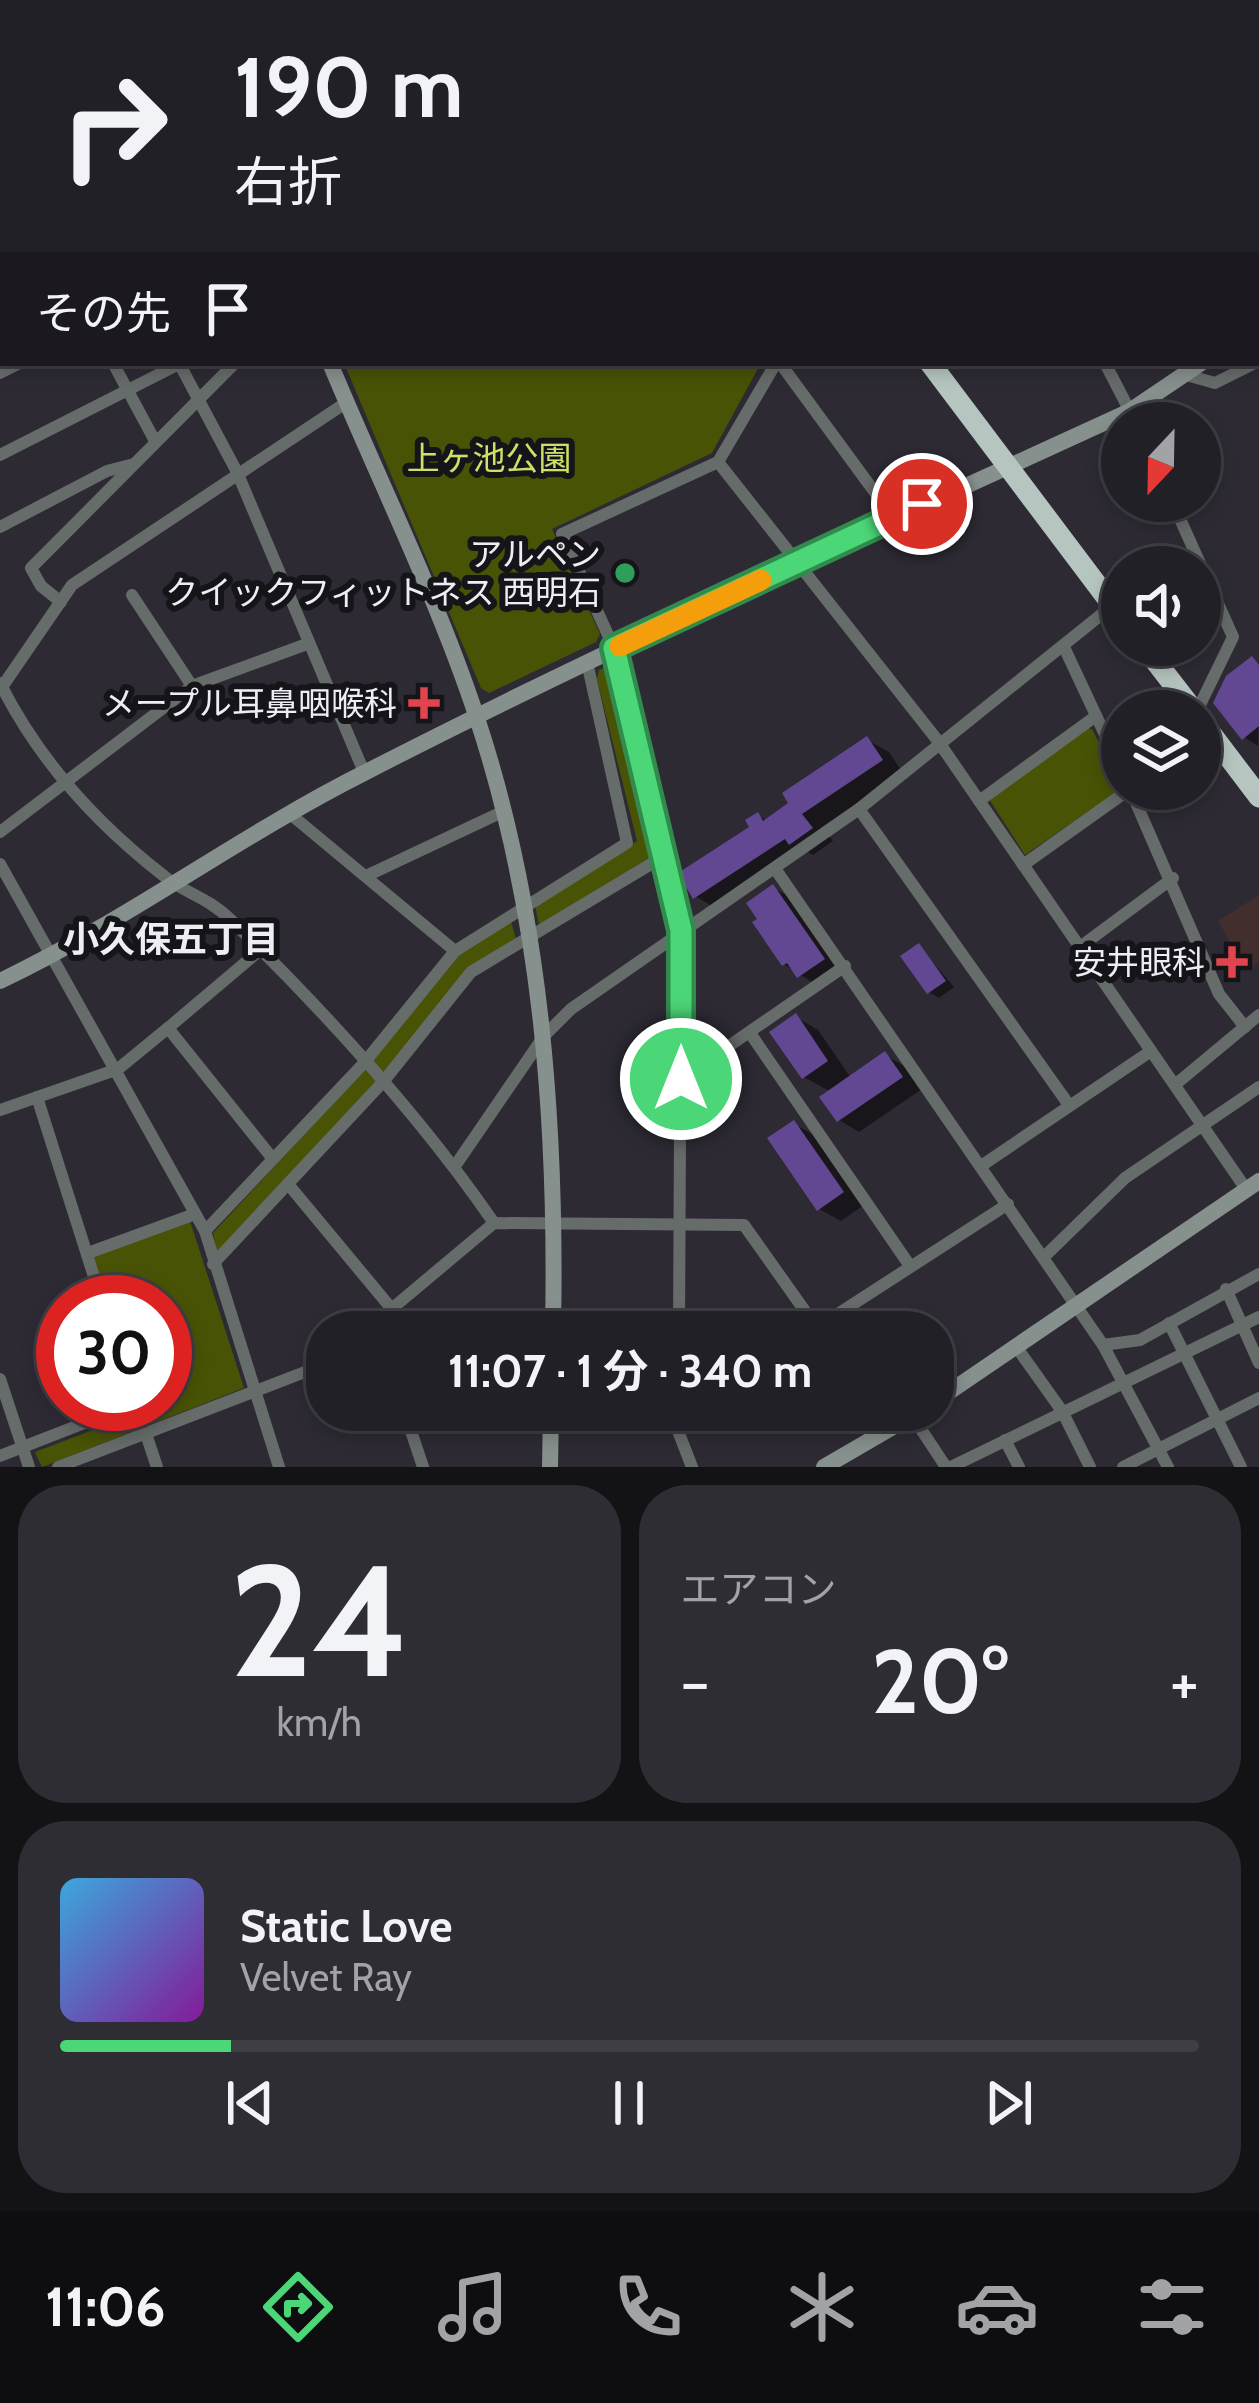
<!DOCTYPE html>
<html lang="ja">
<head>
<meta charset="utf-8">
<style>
	body { margin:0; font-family:Cabin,"Noto Sans JP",sans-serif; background:#2e2d33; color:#f1f3f6; height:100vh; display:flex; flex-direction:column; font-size:45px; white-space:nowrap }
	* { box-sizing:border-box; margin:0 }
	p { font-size:39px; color:#a2a3a7 }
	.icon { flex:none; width:66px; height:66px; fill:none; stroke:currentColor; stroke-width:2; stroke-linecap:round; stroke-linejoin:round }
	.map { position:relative; height:1467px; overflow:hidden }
	.side { display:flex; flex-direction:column; gap:18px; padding:18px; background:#131215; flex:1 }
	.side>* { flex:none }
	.banner { position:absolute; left:0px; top:0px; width:1260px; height:366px; box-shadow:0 6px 18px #0003,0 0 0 3px #3f3e44; background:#222027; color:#f1f3f6; overflow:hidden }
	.needle { width:78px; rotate:202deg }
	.fabs { position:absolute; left:1101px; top:402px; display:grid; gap:24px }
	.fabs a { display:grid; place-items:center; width:120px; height:120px; border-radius:50%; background:#222027; box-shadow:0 6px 18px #0003,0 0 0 3px #3f3e44; font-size:60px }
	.speed { position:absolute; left:36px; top:1275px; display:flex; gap:24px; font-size:60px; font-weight:700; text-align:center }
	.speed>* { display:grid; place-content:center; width:156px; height:156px; border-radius:50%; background:#222027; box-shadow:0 6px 18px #0003,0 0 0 3px #3f3e44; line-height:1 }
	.speed .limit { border:18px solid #d22; background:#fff; color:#111 }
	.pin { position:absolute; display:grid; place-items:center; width:102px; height:102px; color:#fff; margin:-51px; border:6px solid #fff; border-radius:50%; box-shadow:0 3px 12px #0007 }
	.me { position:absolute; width:132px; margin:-66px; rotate:0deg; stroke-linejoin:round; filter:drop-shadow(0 0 9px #0008) }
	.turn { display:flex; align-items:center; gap:42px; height:252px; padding:0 36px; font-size:54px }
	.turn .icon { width:156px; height:156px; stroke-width:2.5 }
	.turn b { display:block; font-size:84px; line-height:102px }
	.then { display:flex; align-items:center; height:114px; padding:0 36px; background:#0003; gap:24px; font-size:45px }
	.big { font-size:90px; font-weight:700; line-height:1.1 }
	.side .tile { flex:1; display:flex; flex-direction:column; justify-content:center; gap:18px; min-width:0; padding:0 42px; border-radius:48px; background:#2e2d33 }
	.side .dial { align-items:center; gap:0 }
	.dial b { font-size:156px; line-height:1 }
	.song { display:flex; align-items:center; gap:36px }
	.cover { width:144px; height:144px; border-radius:18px; background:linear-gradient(135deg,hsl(200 70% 55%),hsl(290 70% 35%)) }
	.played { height:12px; border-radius:6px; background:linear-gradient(90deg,#4bd677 15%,#3f3e44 15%) }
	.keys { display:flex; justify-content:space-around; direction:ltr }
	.heat { display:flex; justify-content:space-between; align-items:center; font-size:66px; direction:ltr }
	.side .tiles { flex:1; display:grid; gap:18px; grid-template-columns:1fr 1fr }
	.tile:last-child { grid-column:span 2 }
	.trip { position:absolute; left:306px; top:1311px; width:648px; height:120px; border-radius:48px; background:#222027; box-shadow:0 6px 18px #0003,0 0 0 3px #3f3e44; font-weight:700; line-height:120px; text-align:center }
	.tab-bar { display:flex; height:192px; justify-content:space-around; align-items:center; background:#0e0d10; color:#a2a3a7 }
	.tab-bar .icon { width:84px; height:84px }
	.tab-bar .current { color:#4bd677 }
	.tab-bar b { font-size:54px; color:#f1f3f6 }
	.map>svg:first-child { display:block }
</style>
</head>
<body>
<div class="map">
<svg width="1259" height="1467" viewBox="0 0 1259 1467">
	<rect width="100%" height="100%" fill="#2d2a34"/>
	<path fill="#422e2c" d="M1259,895V961L1247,971L1218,921Z"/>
	<g fill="#485305">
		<path d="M344,363H761L712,453L552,529L600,634L596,642L489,693L481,688Z"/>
		<path d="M606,667L615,671L657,853L539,925L535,905L637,841L597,679L599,670Z"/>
		<path d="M1086,728L1092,729L1122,788L1025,855L989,799Z"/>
		<path d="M511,921L516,940L469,970L383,1075L371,1063L456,957Z"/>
		<path d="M365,1069L378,1083L217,1252L213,1233Z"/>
		<path d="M190,1221L244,1388L42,1467L35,1452L140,1412L138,1404H165V1302H107L93,1257Z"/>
	</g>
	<g fill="#0007">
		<path d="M1168,0H1193L1195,3H1170Z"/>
		<path d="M994,363H1010L1011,367L1001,369Z"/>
		<path d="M1252,660L1259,664L1258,746L1244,737Z"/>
		<path d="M867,740L889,752L903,773L822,827L833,841L813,855L806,851L717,909L695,896L758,816L768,821Z"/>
		<path d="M773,888L795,900L844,972L821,988L784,964Z"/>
		<path d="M919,946L954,987L939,998L929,992Z"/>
		<path d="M796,1017L818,1030L851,1078L885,1055L906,1067L922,1089L859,1132L839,1120L831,1092L804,1077Z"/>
		<path d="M794,1124L816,1136L864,1205L841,1221L819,1209Z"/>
	</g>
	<g fill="#624893">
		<path d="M1252,656L1259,665V726L1242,740L1213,703L1226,676Z"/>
		<path d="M867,736L883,760L802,814L813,828L789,845L785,839L693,899L678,873L749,827L745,820L758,812L763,821L788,803L782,793Z"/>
		<path d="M773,884L825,959L797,978L787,963L782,966L752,922L757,919L746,903Z"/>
		<path d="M919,943L946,981L927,994L900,956Z"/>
		<path d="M796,1013L828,1061L802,1079L769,1032Z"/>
		<path d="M885,1051L903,1077L837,1122L819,1097Z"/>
		<path d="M794,1120L844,1192L817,1211L767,1138Z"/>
	</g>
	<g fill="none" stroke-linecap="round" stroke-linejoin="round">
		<path stroke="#4a4751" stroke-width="16" stroke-dasharray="16 8" stroke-linecap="butt" d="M1155,0L1156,3"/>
		<g stroke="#666c6a" stroke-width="12">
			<path d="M0,102H3"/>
			<path d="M1257,214H1259"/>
			<path d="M0,218L3,217"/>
			<path d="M0,299L3,297"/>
			<path d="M113,363L155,441"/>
			<path d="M179,363L237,472L364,772"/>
			<path d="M780,363L893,517"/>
			<path d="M1105,363L1136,423"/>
			<path d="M0,373L20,363"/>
			<path d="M1190,376L1215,383L1255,363"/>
			<path d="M0,455L179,364"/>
			<path d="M718,462L938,741L1246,1189"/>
			<path d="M1172,501L1233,637L1197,711"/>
			<path d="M0,527L107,471L134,464"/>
			<path d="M132,595L192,686"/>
			<path d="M61,602L41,586L31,568L235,363"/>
			<path d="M1064,647L1122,771"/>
			<path d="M0,683C38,759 97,824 164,876C184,893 208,897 231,920C326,1013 419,1114 494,1223"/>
			<path d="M2,687L72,585L347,402"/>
			<path d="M1130,789L1219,994L1245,1027"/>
			<path d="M979,801L1096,716"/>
			<path d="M859,809L1069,1105"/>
			<path d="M289,813L455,951"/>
			<path d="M0,832L192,686L307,644"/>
			<path d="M0,864L205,1231L279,1467"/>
			<path d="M1023,865L1130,789"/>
			<path d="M776,870L1103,1345L1168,1467"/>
			<path d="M366,876L502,812"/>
			<path d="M1080,947L1173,878"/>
			<path d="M168,1028L259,951"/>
			<path d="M750,1033L910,1266"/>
			<path d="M681,1079L845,966"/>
			<path d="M1176,1084L1259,1015"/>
			<path d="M37,1097L102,1302"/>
			<path d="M0,1110L118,1069L168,1028L273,1159"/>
			<path d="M455,1166L544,1036L571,1009L859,809L1112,606"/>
			<path d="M981,1166L1151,1051"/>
			<path d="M288,1184L391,1308"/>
			<path d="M205,1231L364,1063L455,951L627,843L587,662"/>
			<path d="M88,1253L195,1214"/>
			<path d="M1045,1256L1125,1178L1259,1087"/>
			<path d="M213,1264L383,1082L471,972L666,855"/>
			<path d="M1226,1289L1259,1363"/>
			<path d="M840,1313L854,1332"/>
			<path d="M1169,1323L1241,1467"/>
			<path d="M813,1330L1008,1204"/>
			<path d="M364,1332L494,1223L744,1225L817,1328"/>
			<path d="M679,1332L681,930L614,648L562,534L718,462L776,363"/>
			<path d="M1015,1345L1062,1411L1090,1467"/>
			<path d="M1103,1345L1140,1340L1259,1274"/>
			<path d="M0,1379L29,1467"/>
			<path d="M404,1410L423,1467"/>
			<path d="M679,1410L678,1431L692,1467"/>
			<path d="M909,1411L946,1467"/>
			<path d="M408,1422L441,1410"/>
			<path d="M146,1434L157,1467"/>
			<path d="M1005,1440L1019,1467"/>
			<path d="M0,1456L133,1404"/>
			<path d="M58,1467L310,1370L327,1358"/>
			<path d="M951,1467L1259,1317"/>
			<path d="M1123,1467L1259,1398"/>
		</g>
		<g stroke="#86908d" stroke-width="16">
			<path d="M174,0L175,3"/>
			<path d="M330,363C379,481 437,597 477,718C542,915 557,1126 553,1332"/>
			<path d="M0,981C126,921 239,836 364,773C615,644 873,529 1130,411L1201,363"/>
			<path d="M933,1403L1259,1181"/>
			<path d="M550,1467L551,1410"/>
			<path d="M824,1467L922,1410"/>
		</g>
		<path stroke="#9faba7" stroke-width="18" d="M390,0L443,3"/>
		<g stroke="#b6c5c0" stroke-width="21">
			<path d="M723,0L724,3"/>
			<path d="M771,3L798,0"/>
			<path d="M990,3L994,2"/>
			<path d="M930,363L1122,618"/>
			<path d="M1143,645L1194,711"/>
			<path d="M1200,719L1259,797"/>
		</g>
		<g stroke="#9d9ba3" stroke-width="4.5" stroke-dasharray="15 15" stroke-linecap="butt">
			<path d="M1097,0L1102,3"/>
			<path d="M1194,0L1196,3"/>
			<path d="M1223,0L1224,3"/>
			<path d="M1257,50L1259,54"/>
			<path d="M1257,75L1259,80"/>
			<path d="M1257,101L1259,102"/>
			<path d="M1257,141L1259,146"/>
		</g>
	</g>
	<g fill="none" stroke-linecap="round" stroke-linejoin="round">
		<g stroke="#318b4d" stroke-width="30">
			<path id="route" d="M681,1079V930L614,648L922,504"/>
		</g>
		<use href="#route" stroke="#4bd677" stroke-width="21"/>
		<path stroke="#f59e0b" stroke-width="21" d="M620,646L761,580"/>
	</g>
	<circle fill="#2e9e5b" stroke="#151418" stroke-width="4.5" cx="625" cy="573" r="12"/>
	<g fill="#e0444e" stroke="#151418" stroke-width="4.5">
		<path d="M418 685h12v12h12v12h-12v12h-12v-12h-12v-12h12z"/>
		<path d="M1226 944h12v12h12v12h-12v12h-12v-12h-12v-12h12z"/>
	</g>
	<g text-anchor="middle" stroke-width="12" stroke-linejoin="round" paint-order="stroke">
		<g font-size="33" fill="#cce167" stroke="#151418">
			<text x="489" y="470">上ヶ池公園</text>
		</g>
		<g font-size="33" fill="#eeedf3" stroke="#151418" text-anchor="end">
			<text x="601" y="566">アルペン<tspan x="601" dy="38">クイックフィットネス 西明石</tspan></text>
			<text x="397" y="715">メープル耳鼻咽喉科</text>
			<text x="1205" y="974">安井眼科</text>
		</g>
		<g font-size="36" font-weight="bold" fill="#eeedf3" stroke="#151418">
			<text x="171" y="952">小久保五丁目</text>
		</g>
	</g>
</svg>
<div class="fabs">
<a><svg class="needle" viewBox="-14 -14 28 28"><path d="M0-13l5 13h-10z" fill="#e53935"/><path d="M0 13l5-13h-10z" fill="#a2a3a7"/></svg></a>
<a><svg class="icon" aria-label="sound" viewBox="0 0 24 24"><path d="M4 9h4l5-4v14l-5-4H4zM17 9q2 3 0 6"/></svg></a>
<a><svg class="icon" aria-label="layers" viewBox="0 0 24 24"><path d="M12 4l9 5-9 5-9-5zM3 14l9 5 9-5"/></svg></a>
</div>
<div class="speed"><div class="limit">30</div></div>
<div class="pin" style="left:922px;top:504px;background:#d93025"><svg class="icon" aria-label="arrive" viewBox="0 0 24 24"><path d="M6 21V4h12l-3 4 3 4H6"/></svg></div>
<svg class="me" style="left:681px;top:1079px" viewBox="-20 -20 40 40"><circle r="17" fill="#4bd677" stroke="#fff" stroke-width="3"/><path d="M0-11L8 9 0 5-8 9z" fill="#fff"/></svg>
<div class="trip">11:07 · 1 分 · 340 m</div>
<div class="banner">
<div class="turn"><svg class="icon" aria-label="right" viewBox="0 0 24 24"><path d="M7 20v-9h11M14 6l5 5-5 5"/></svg><div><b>190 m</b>右折</div></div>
<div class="then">その先<svg class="icon" aria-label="arrive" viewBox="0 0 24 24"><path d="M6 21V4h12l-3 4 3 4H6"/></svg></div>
</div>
</div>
<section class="side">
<div class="tiles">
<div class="tile dial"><b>24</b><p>km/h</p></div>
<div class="tile"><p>エアコン</p>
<div class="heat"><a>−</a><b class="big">20°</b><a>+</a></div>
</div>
<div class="tile">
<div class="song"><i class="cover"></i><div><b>Static Love</b><p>Velvet Ray</p></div></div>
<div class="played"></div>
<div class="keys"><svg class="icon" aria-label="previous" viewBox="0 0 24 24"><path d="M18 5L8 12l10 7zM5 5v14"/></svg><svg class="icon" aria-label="pause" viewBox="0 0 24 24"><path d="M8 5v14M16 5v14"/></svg><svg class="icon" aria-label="next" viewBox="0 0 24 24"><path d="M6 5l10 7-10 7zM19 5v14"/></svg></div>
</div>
</div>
</section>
<nav class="tab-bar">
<b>11:06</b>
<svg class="icon current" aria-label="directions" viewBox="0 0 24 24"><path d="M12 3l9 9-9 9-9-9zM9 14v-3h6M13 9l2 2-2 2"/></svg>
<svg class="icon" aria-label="music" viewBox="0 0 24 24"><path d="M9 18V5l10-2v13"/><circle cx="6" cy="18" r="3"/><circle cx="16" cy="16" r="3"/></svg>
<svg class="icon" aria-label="phone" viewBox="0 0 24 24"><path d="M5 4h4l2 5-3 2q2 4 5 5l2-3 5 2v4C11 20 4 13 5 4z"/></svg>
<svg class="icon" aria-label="climate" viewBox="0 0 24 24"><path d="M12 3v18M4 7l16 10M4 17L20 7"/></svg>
<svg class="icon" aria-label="car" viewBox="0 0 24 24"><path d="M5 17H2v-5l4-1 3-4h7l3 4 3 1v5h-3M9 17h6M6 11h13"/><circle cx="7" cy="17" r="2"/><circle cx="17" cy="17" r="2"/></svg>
<svg class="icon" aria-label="filters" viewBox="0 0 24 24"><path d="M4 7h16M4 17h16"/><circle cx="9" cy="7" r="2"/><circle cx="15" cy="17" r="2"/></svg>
</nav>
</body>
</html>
